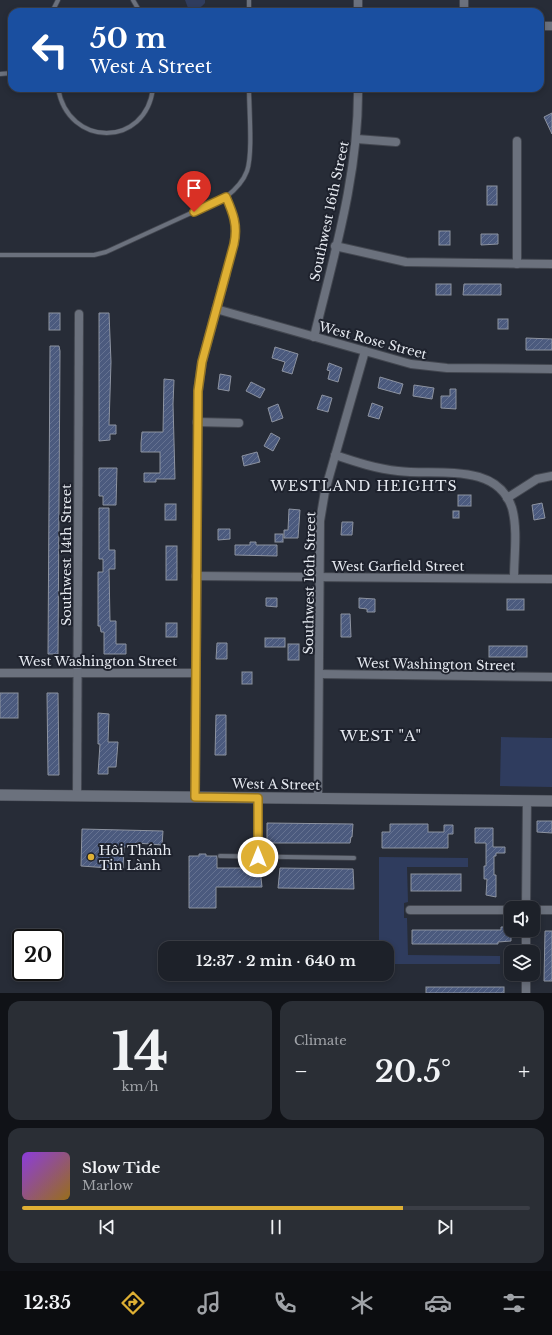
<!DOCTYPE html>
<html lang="en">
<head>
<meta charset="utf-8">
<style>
	body { margin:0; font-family:"Libre Baskerville",serif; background:#2a2e35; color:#f1f3f6; height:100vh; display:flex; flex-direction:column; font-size:15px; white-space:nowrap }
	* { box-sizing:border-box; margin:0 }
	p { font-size:13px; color:#a0a3a8 }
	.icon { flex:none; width:22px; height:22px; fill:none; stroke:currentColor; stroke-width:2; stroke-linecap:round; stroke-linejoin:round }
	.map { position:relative; height:993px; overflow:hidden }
	.panel { display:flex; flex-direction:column; gap:8px; padding:8px; background:#101217; flex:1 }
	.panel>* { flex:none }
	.hud { position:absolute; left:8px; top:8px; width:536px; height:84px; border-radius:12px; box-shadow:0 2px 6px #0003,0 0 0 1px #3b3e46; background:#1a4fa0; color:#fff; overflow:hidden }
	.fabs { position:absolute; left:504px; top:901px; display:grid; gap:8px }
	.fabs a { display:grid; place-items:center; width:36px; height:36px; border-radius:8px; background:#1d2129; box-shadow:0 2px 6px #0003,0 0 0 1px #3b3e46; font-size:20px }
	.speed { position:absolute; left:12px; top:929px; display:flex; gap:8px; font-size:20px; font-weight:700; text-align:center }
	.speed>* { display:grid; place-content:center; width:52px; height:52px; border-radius:50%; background:#1d2129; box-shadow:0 2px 6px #0003,0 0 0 1px #3b3e46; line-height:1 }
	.speed .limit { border:2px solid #111; border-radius:6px; background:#fff; color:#111 }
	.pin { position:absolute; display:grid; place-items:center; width:34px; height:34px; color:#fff; margin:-41px -17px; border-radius:50% 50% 50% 0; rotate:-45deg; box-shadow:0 0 4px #0007 }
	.pin .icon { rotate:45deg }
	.me { position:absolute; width:44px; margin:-22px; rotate:0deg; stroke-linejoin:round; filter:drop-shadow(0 0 3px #0008) }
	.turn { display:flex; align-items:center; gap:14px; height:84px; padding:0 16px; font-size:18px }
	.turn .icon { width:52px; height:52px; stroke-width:2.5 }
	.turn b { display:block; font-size:28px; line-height:34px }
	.big { font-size:30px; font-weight:600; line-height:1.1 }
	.panel .card { flex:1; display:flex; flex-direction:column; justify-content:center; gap:6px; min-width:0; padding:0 14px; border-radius:12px; background:#2a2e35 }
	.panel .dial { align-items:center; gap:0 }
	.dial b { font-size:52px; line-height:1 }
	.song { display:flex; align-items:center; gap:12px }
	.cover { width:48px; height:48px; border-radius:6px; background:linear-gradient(135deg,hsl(270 70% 55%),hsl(40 70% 35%)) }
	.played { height:4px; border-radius:2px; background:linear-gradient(90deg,#dfb034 75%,#3b3e46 75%) }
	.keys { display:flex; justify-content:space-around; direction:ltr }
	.heat { display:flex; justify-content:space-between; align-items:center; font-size:22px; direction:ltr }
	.panel .tiles { flex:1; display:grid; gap:8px; grid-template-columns:1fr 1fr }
	.card:last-child { grid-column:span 2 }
	.trip { position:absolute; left:158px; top:941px; width:236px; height:40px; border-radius:12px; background:#1d2129; box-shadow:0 2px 6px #0003,0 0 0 1px #3b3e46; font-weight:600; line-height:40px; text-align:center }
	.dock { display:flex; height:64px; justify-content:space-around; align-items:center; background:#0c0d10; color:#a0a3a8 }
	.dock .icon { width:28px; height:28px }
	.dock .active { color:#dfb034 }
	.dock b { font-size:18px; color:#f1f3f6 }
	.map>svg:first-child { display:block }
</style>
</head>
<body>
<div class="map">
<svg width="552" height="993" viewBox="0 0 552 993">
	<defs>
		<pattern id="building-hatch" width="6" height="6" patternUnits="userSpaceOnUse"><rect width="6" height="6" fill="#4b5a7e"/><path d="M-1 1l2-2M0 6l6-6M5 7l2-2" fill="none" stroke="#657291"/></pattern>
	</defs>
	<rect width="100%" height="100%" fill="#272c37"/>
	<g fill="#2f3c5e">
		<path d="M185,0H205V3C200,9 195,11 188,8Z"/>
		<path d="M501,737L552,738V787L500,786Z"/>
		<path d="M379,857L468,858V867H407L408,902L404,903V918H407L408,955L500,956V964H387V948H379Z"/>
	</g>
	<g fill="url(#building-hatch)" stroke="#8d93a0">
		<path d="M552,113V134L544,117Z"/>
		<rect x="487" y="186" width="10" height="19"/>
		<rect x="439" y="231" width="11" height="14"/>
		<path d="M481,234H498V244L481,245Z"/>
		<rect x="436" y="284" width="15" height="11"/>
		<path d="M464,284H501V295H463Z"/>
		<rect x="49" y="313" width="11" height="17"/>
		<path d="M99,313H109L111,362L109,425H116V434H110V440L99,441Z"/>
		<rect x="498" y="319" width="10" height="10"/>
		<path d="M526,338L552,339V350H526Z"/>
		<path d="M50,346H59L60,351L58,654H48Z"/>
		<path d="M275,347L298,354L292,374L282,371L285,362L272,358Z"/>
		<path d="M329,363L342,368L338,382L328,379L330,371L327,370Z"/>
		<path d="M220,374L231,376L229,391L218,389Z"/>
		<path d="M380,377L403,384L400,394L378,388Z"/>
		<path d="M164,379L174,380L173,404L175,479H156V482H144V473H160V452H141V443L142,432H163Z"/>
		<path d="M251,382L265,389L260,398L246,391Z"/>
		<path d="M414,385L434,388L432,399L413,396Z"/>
		<path d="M450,389H456V409L441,408V396H450Z"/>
		<path d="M322,395L332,398L328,412L317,409Z"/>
		<path d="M372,403L383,407L379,419L368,416Z"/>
		<path d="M278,404L283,418L272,422L268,408Z"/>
		<path d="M271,433L280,438L273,451L264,446Z"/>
		<path d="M257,452L260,462L244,466L242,456Z"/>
		<path d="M99,468H117L116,505H103V496H99Z"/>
		<rect x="458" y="495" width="13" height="11"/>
		<path d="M542,503L545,518L534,520L532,505Z"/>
		<rect x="165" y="504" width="11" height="16"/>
		<path d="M99,508H109V550H115V569H109L110,621H116V644H126V654H104V632H101L100,626H98V572H103V559H99Z"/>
		<path d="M289,509L300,510L298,538H284V530H288Z"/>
		<rect x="453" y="511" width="6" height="7"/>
		<path d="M342,522H353L352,535H341Z"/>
		<path d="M218,529H230V539L218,540Z"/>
		<rect x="275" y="534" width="8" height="8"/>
		<path d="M250,542H256V545H277V556L235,555V545H250Z"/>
		<rect x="166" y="546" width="11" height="34"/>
		<path d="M266,598H277V607L266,606Z"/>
		<path d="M359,598L375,599V612H367V609L359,608Z"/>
		<rect x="507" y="599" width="17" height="11"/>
		<path d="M341,614H350L351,637H341Z"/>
		<rect x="166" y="623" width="11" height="14"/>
		<rect x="265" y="638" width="20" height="9"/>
		<path d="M217,643H227V659H216Z"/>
		<rect x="288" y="644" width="11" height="16"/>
		<rect x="489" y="646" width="38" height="11"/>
		<rect x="242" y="672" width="10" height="12"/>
		<rect x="0" y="693" width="18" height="25"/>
		<path d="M47,693H58L59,775H48Z"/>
		<path d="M98,713L109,714L108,742H118L116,767H108V774H98L100,744H98Z"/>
		<path d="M216,715H226V755H215Z"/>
		<path d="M537,821H552V833L537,832Z"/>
		<path d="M267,823L353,824L352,837H351L350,843H267Z"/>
		<path d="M390,824H428V832H444V825H453V834H448V848H382V832H390Z"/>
		<path d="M475,828H493V847H505V853H496V856H494V875H496V897L486,895L487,879H484V866H486V843H475Z"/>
		<path d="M82,829L163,831L162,845L137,843V847H124L123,869L81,866Z"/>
		<path d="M199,854H206V856H217V868H260L262,887H216V908H189V856H199Z"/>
		<path d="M280,868L353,869L354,889L278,888Z"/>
		<rect x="411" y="874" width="50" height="17"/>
		<path d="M501,927H511V941L498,942V944H412V930H501Z"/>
		<path d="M545,931H552V981H544Z"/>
		<rect x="426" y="987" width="78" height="6"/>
	</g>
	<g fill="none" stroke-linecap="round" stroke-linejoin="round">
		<g stroke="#434750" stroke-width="5.5">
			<g id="service">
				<path d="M133,0L140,12"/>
				<path d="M52,12L58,0"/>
				<path d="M249,12V0"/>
				<path d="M0,74L12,73"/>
				<path d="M58,88C68,148 146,148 153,88"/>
				<path d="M226,197C242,230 235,239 226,274"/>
				<path d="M0,255H94L106,252L226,197C235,190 243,182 247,171C253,154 249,109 249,88"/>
				<path d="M220,856L354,858"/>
				<path d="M258,857V798"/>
			</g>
		</g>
		<g stroke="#434750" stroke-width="10">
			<g id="minor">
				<path d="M358,0V12"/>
				<path d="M464,0V12"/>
				<path d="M540,26H552"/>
				<path d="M357,139L396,142"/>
				<path d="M517,141V264"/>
				<path d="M335,246L406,262L552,264"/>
				<path d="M216,309L411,364L447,368L552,369"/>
				<path d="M314,337C334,255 359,173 358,88"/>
				<path d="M197,422L239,423"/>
				<path d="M335,455C356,462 377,469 398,471C435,476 497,461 512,508C518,530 514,556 514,578"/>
				<path d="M507,498L537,479L552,476"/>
				<path d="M196,576L552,579"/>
				<path d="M0,673H196"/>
				<path d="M319,674L552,677"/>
				<path d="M77,796L79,314"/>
				<path d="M195,797L198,391L202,362L226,274"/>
				<path d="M318,798L320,521L325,491L365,351"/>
				<path d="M526,908L527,800"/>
				<path d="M410,910H511"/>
				<path d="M533,910H552"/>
				<path d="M526,952V930"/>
				<path d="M526,993V974"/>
			</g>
		</g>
		<g stroke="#434750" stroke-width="12">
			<path id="secondary" d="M0,795L552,801"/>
		</g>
		<use href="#service" stroke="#6b717d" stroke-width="4"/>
		<use href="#minor" stroke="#6b717d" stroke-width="8"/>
		<use href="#secondary" stroke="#6b717d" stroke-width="11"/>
	</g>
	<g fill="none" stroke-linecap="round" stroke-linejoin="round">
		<g stroke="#917222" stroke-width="10">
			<path id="route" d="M194,212L226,197C233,213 238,225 234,244L202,362L198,391L195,797L258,798V857"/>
		</g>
		<use href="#route" stroke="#dfb034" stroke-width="7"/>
	</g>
	<circle fill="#dfb034" stroke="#1e222d" stroke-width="1.5" cx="91" cy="857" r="4"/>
	<g text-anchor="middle" stroke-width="4" stroke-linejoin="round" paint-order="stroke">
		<g font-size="13" fill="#e5e9f0" stroke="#1e222d">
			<text transform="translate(329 211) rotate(-78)" y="5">Southwest 16th Street</text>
			<text transform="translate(373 340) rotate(15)" y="5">West Rose Street</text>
			<text transform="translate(66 555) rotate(-90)" y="5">Southwest 14th Street</text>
			<text x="398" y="571">West Garfield Street</text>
			<text transform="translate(309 583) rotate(-89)" y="5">Southwest 16th Street</text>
			<text x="98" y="666">West Washington Street</text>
			<text transform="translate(436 664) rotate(1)" y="5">West Washington Street</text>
			<text transform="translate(276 784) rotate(1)" y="5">West A Street</text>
		</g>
		<g font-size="13" fill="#e5e9f0" stroke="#1e222d" text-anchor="start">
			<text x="99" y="855">Hôi Thánh<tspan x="99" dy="15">Tin Lành</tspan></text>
		</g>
		<g font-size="14" letter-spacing="1" fill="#e5e9f0" stroke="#1e222d">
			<text x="364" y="491">WESTLAND HEIGHTS</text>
		</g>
		<g font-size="15" letter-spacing="1" fill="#e5e9f0" stroke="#1e222d">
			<text x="381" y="741">WEST "A"</text>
		</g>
	</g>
</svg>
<div class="fabs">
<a><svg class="icon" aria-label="sound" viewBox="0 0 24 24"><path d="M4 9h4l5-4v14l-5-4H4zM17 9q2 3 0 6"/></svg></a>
<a><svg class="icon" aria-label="layers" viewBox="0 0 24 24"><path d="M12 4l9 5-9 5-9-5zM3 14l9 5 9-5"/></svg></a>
</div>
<div class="speed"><div class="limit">20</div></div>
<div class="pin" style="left:194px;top:212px;background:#d93025"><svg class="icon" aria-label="arrive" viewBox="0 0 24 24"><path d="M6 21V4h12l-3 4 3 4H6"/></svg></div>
<svg class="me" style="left:258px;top:857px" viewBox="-20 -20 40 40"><circle r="17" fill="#dfb034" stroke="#fff" stroke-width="3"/><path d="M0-11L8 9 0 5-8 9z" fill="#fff"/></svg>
<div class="trip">12:37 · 2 min · 640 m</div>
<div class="hud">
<div class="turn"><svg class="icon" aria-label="left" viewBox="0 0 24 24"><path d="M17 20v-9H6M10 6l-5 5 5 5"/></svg><div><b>50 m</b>West A Street</div></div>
</div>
</div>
<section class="panel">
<div class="tiles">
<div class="card dial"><b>14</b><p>km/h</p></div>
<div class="card"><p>Climate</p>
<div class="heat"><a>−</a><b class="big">20.5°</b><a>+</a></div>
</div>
<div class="card">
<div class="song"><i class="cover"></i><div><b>Slow Tide</b><p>Marlow</p></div></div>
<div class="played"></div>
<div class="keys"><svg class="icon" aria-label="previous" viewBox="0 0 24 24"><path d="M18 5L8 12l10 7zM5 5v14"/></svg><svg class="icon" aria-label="pause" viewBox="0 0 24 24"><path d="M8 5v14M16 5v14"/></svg><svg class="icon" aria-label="next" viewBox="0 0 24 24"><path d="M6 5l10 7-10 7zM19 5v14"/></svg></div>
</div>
</div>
</section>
<nav class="dock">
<b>12:35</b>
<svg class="icon active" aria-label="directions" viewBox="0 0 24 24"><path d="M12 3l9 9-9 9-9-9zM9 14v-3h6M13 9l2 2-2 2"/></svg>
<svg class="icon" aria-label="music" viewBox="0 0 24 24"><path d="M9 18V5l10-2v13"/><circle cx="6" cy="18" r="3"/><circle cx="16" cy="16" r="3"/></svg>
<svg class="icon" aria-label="phone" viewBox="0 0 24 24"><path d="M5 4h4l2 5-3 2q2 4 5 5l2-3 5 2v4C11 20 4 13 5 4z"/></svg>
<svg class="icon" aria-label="climate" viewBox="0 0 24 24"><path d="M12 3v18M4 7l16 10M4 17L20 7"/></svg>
<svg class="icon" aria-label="car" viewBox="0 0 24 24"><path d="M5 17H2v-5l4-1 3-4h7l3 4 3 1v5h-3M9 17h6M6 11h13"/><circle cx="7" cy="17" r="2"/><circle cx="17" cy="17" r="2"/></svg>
<svg class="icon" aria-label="filters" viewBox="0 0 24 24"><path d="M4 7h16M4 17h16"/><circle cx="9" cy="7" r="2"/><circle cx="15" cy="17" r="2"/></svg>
</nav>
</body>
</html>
